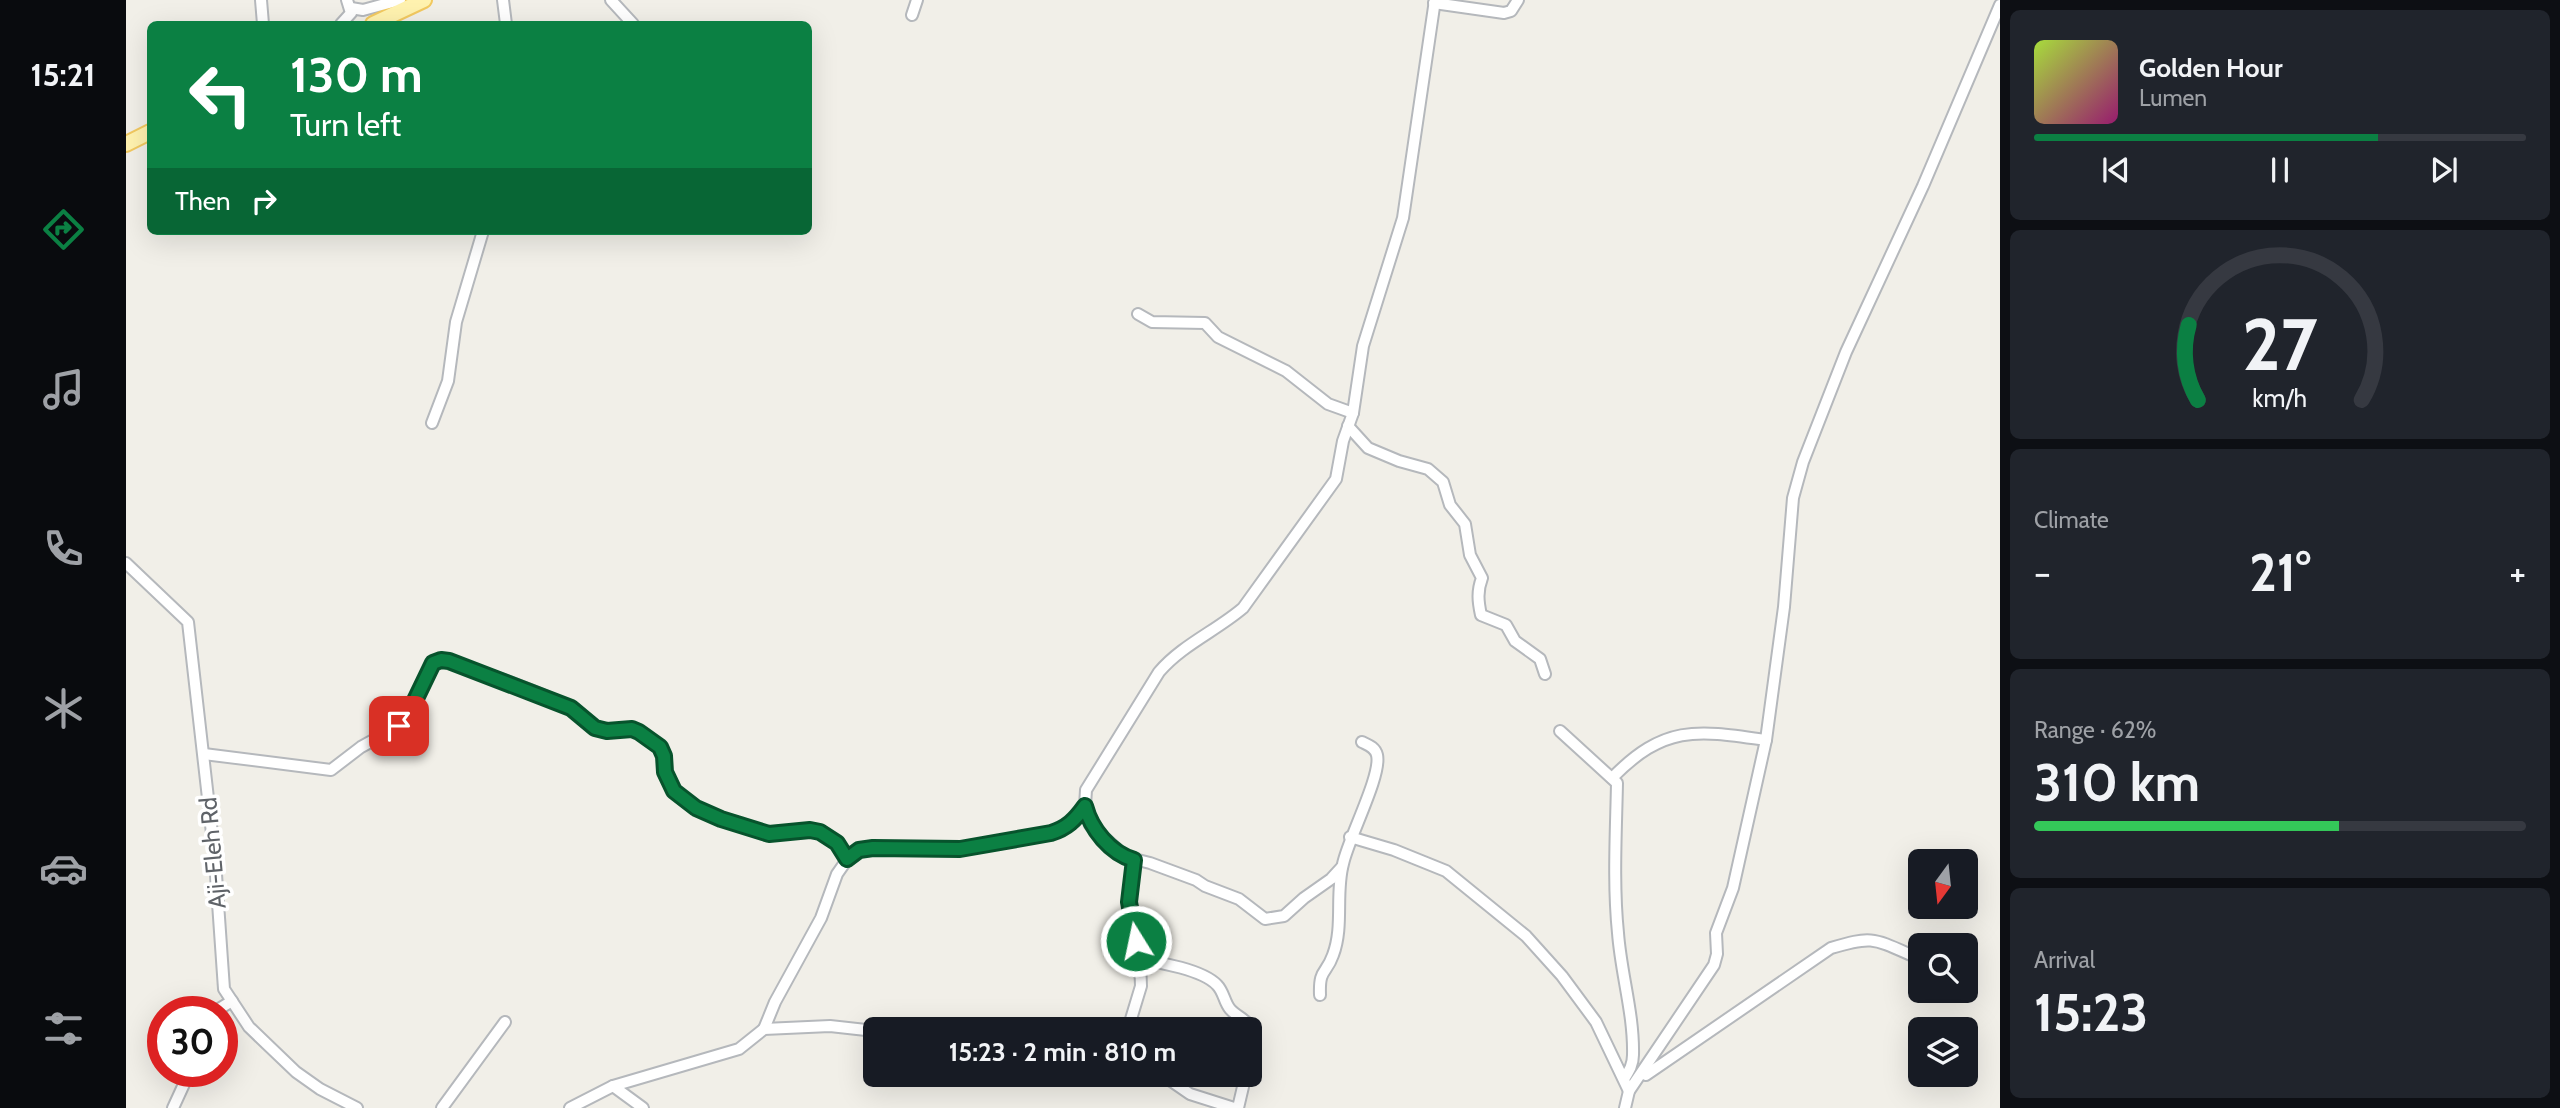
<!DOCTYPE html>
<html lang="en">
<head>
<meta charset="utf-8">
<style>
	body { margin:0; font-family:Cabin,sans-serif; background:#20242c; color:#f1f3f6; height:100vh; display:flex; flex-direction:column; font-size:26px; white-space:nowrap }
	* { box-sizing:border-box; margin:0 }
	p { font-size:23px; color:#9ea1a6 }
	.icon { flex:none; width:38px; height:38px; fill:none; stroke:currentColor; stroke-width:2; stroke-linecap:round; stroke-linejoin:round }
	.map { position:relative; flex:1; overflow:hidden }
	.sheet { display:flex; flex-direction:column; gap:10px; padding:10px; background:#0d0f14; width:560px }
	.sheet>* { flex:none }
	.banner { position:absolute; left:21px; top:21px; width:665px; height:214px; border-radius:10px; box-shadow:0 7px 28px #0002; background:#0b8043; color:#fff; overflow:hidden }
	.needle { width:46px; rotate:195deg }
	.buttons { position:absolute; left:1782px; top:849px; display:grid; gap:14px }
	.buttons a { display:grid; place-items:center; width:70px; height:70px; border-radius:10px; background:#171b24; box-shadow:0 7px 28px #0002; font-size:35px }
	.speed { position:absolute; left:21px; top:996px; display:flex; gap:14px; font-size:35px; font-weight:700; text-align:center }
	.speed>* { display:grid; place-content:center; width:91px; height:91px; border-radius:50%; background:#171b24; box-shadow:0 7px 28px #0002; line-height:1 }
	.speed .limit { border:10px solid #d22; background:#fff; color:#111 }
	.pin { position:absolute; display:grid; place-items:center; width:60px; height:60px; color:#fff; margin:-30px; border-radius:14px; box-shadow:0 4px 10px #0006 }
	.me { position:absolute; width:77px; margin:-38px; rotate:350deg; stroke-linejoin:round; filter:drop-shadow(0 0 5px #0008) }
	.turn { display:flex; align-items:center; gap:24px; height:147px; padding:0 28px; font-size:32px }
	.turn .icon { width:91px; height:91px; stroke-width:2.5 }
	.turn b { display:block; font-size:49px; line-height:60px }
	.then { display:flex; align-items:center; height:66px; padding:0 28px; background:#0003; gap:14px; font-size:26px }
	.big { font-size:52px; font-weight:700; line-height:1.1 }
	.sheet .tile { flex:1; display:flex; flex-direction:column; justify-content:center; gap:10px; min-width:0; padding:0 24px; border-radius:10px; background:#20242c }
	.sheet .dial { align-items:center; gap:0 }
	.dial svg { height:182px; overflow:visible; fill:none; stroke:#363941; stroke-width:7; stroke-linecap:round; text-anchor:middle }
	.dial text { fill:#f1f3f6; stroke:none }
	.song { display:flex; align-items:center; gap:21px }
	.cover { width:84px; height:84px; border-radius:10px; background:linear-gradient(135deg,hsl(80 70% 55%),hsl(320 70% 35%)) }
	.played { height:7px; border-radius:4px; background:linear-gradient(90deg,#0b8043 70%,#363941 70%) }
	.keys { display:flex; justify-content:space-around; direction:ltr }
	.heat { display:flex; justify-content:space-between; align-items:center; font-size:38px; direction:ltr }
	.charge { height:10px; border-radius:5px; background:linear-gradient(90deg,#34c759 62%,#363941 0) }
	.trip { position:absolute; left:737px; top:1017px; width:399px; height:70px; border-radius:10px; background:#171b24; box-shadow:0 7px 28px #0002; font-weight:700; line-height:70px; text-align:center }
	main { display:flex; flex:1; min-height:0 }
	.dock { display:flex; flex-direction:column; width:126px; justify-content:space-around; align-items:center; background:#090b0e; color:#9ea1a6 }
	.dock .icon { width:49px; height:49px }
	.dock .current { color:#0b8043 }
	.dock b { font-size:32px; color:#f1f3f6 }
	.map>svg:first-child { display:block }
</style>
</head>
<body>
<main>
<nav class="dock">
<b>15:21</b>
<svg class="icon current" aria-label="directions" viewBox="0 0 24 24"><path d="M12 3l9 9-9 9-9-9zM9 14v-3h6M13 9l2 2-2 2"/></svg>
<svg class="icon" aria-label="music" viewBox="0 0 24 24"><path d="M9 18V5l10-2v13"/><circle cx="6" cy="18" r="3"/><circle cx="16" cy="16" r="3"/></svg>
<svg class="icon" aria-label="phone" viewBox="0 0 24 24"><path d="M5 4h4l2 5-3 2q2 4 5 5l2-3 5 2v4C11 20 4 13 5 4z"/></svg>
<svg class="icon" aria-label="climate" viewBox="0 0 24 24"><path d="M12 3v18M4 7l16 10M4 17L20 7"/></svg>
<svg class="icon" aria-label="car" viewBox="0 0 24 24"><path d="M5 17H2v-5l4-1 3-4h7l3 4 3 1v5h-3M9 17h6M6 11h13"/><circle cx="7" cy="17" r="2"/><circle cx="17" cy="17" r="2"/></svg>
<svg class="icon" aria-label="filters" viewBox="0 0 24 24"><path d="M4 7h16M4 17h16"/><circle cx="9" cy="7" r="2"/><circle cx="15" cy="17" r="2"/></svg>
</nav>
<div class="map">
<svg width="1874" height="1108" viewBox="0 0 1874 1108">
	<rect width="100%" height="100%" fill="#f1efe8"/>
	<g fill="none" stroke-linecap="round" stroke-linejoin="round">
		<g stroke="#b5b8bc" stroke-width="14">
			<g id="minor">
				<path d="M135,0L137,24"/>
				<path d="M377,0L380,24"/>
				<path d="M485,0L507,24"/>
				<path d="M1308,3L1378,13L1385,11L1392,0"/>
				<path d="M225,8L237,10L274,0"/>
				<path d="M786,15L791,0"/>
				<path d="M215,24L225,13L221,0"/>
				<path d="M1012,314L1026,322L1079,323L1092,337L1160,371L1202,404L1227,413"/>
				<path d="M306,423L322,381L330,322L357,231"/>
				<path d="M1222,426L1242,448L1273,461L1302,469L1317,482L1324,505L1339,524L1344,555L1356,578C1351,591 1352,601 1355,615L1380,625L1389,641L1414,659L1419,674"/>
				<path d="M0,563L62,622L89,860L98,989L123,1027L170,1072L194,1089L231,1108"/>
				<path d="M1434,731L1491,783C1490,833 1487,884 1492,933C1495,974 1508,1014 1507,1055C1507,1065 1503,1071 1498,1079"/>
				<path d="M78,754L205,770L235,747L273,726L282,715L307,663L315,660L323,661C361,674 407,689 443,707C453,712 457,723 467,727C482,734 500,724 514,732C547,752 531,762 547,789C557,805 579,813 597,820C611,825 627,831 643,834C651,835 656,833 664,832C692,826 707,836 721,859"/>
				<path d="M1486,778C1539,724 1571,730 1640,740"/>
				<path d="M1224,837L1268,850L1320,871L1400,936L1436,976L1470,1022L1503,1091"/>
				<path d="M1216,867L1205,879L1178,898L1158,916L1139,919L1113,899L1079,886L1070,880L1024,863L1000,857L964,825L959,806L960,790L1033,672C1056,645 1090,631 1117,608L1210,479L1217,441L1227,413L1237,346L1277,218L1309,0"/>
				<path d="M1014,960C1034,962 1077,970 1091,985C1098,992 1098,1002 1104,1009C1109,1015 1117,1018 1121,1023C1129,1034 1125,1049 1124,1061"/>
				<path d="M1194,995C1193,968 1200,975 1207,955C1218,926 1209,893 1217,864C1222,839 1256,775 1251,755C1249,747 1242,745 1236,742"/>
				<path d="M88,1012L106,1001"/>
				<path d="M638,1029L649,1002L695,918L711,874L725,854L747,848L834,849L924,833C941,828 949,819 959,806"/>
				<path d="M1002,1029L1015,986L1014,960L1003,902L1008,860"/>
				<path d="M1035,1074L1064,1094L1108,1108"/>
				<path d="M1520,1075L1705,948C1745,936 1747,938 1785,955"/>
				<path d="M487,1086L517,1108"/>
				<path d="M47,1108L64,1071"/>
				<path d="M316,1108L379,1022"/>
				<path d="M444,1108L487,1086L613,1049L638,1029L704,1026L749,1031"/>
				<path d="M1112,1108L1120,1074"/>
				<path d="M1499,1108L1503,1091L1588,965L1591,954L1590,933L1607,888L1640,740L1658,607L1667,498L1677,462L1720,352L1797,186L1874,5"/>
			</g>
		</g>
		<g stroke="#f2c960" stroke-width="18">
			<g id="major">
				<path d="M247,24L298,0"/>
				<path d="M0,144L24,132"/>
			</g>
		</g>
		<use href="#minor" stroke="#fff" stroke-width="10"/>
		<use href="#major" stroke="#fff2af" stroke-width="14"/>
	</g>
	<g fill="none" stroke-linecap="round" stroke-linejoin="round">
		<g stroke="#07532c" stroke-width="18">
			<path id="route" d="M273,726L282,715L307,663L315,660L323,661L445,708L469,728L481,731L506,729L513,732L534,747L538,756L539,772L548,791L570,808L595,819L643,834L684,830L694,832L711,843L721,859L733,850L747,848L834,849L925,833C941,828 949,820 959,806C965,829 984,853 1008,860L1003,902L1010,941"/>
		</g>
		<use href="#route" stroke="#0b8043" stroke-width="12"/>
	</g>
	<g text-anchor="middle" stroke-width="7" stroke-linejoin="round" paint-order="stroke">
		<g font-size="24" fill="#5f6368" stroke="#fff">
			<text transform="translate(87 853) rotate(-95)" y="8">Aji-Eleh Rd</text>
		</g>
	</g>
</svg>
<div class="buttons">
<a><svg class="needle" viewBox="-14 -14 28 28"><path d="M0-13l5 13h-10z" fill="#e53935"/><path d="M0 13l5-13h-10z" fill="#9ea1a6"/></svg></a>
<a><svg class="icon" aria-label="search" viewBox="0 0 24 24"><circle cx="10" cy="10" r="6"/><path d="M15 15l6 6"/></svg></a>
<a><svg class="icon" aria-label="layers" viewBox="0 0 24 24"><path d="M12 4l9 5-9 5-9-5zM3 14l9 5 9-5"/></svg></a>
</div>
<div class="speed"><div class="limit">30</div></div>
<div class="pin" style="left:273px;top:726px;background:#d93025"><svg class="icon" aria-label="arrive" viewBox="0 0 24 24"><path d="M6 21V4h12l-3 4 3 4H6"/></svg></div>
<svg class="me" style="left:1010px;top:941px" viewBox="-20 -20 40 40"><circle r="17" fill="#0b8043" stroke="#fff" stroke-width="3"/><path d="M0-11L8 9 0 5-8 9z" fill="#fff"/></svg>
<div class="trip">15:23 · 2 min · 810 m</div>
<div class="banner">
<div class="turn"><svg class="icon" aria-label="left" viewBox="0 0 24 24"><path d="M17 20v-9H6M10 6l-5 5 5 5"/></svg><div><b>130 m</b>Turn left</div></div>
<div class="then">Then<svg class="icon" aria-label="right" viewBox="0 0 24 24"><path d="M7 20v-9h11M14 6l5 5-5 5"/></svg></div>
</div>
</div>
<section class="sheet">
<div class="tile">
<div class="song"><i class="cover"></i><div><b>Golden Hour</b><p>Lumen</p></div></div>
<div class="played"></div>
<div class="keys"><svg class="icon" aria-label="previous" viewBox="0 0 24 24"><path d="M18 5L8 12l10 7zM5 5v14"/></svg><svg class="icon" aria-label="pause" viewBox="0 0 24 24"><path d="M8 5v14M16 5v14"/></svg><svg class="icon" aria-label="next" viewBox="0 0 24 24"><path d="M6 5l10 7-10 7zM19 5v14"/></svg></div>
</div>
<div class="tile dial"><svg viewBox="0 0 100 80">
<path d="M14 69A42 42 0 1 1 86 69"/>
<path d="M14 69A42 42 0 0 1 10 36" stroke="#0b8043"/>
<text x="50" y="56" font-size="32" font-weight="700">27</text>
<text x="50" y="72" font-size="11">km/h</text>
</svg></div>
<div class="tile"><p>Climate</p>
<div class="heat"><a>−</a><b class="big">21°</b><a>+</a></div>
</div>
<div class="tile"><p>Range · 62%</p><b class="big">310 km</b><div class="charge"></div></div>
<div class="tile"><p>Arrival</p><b class="big">15:23</b></div>
</section>
</main>
</body>
</html>
